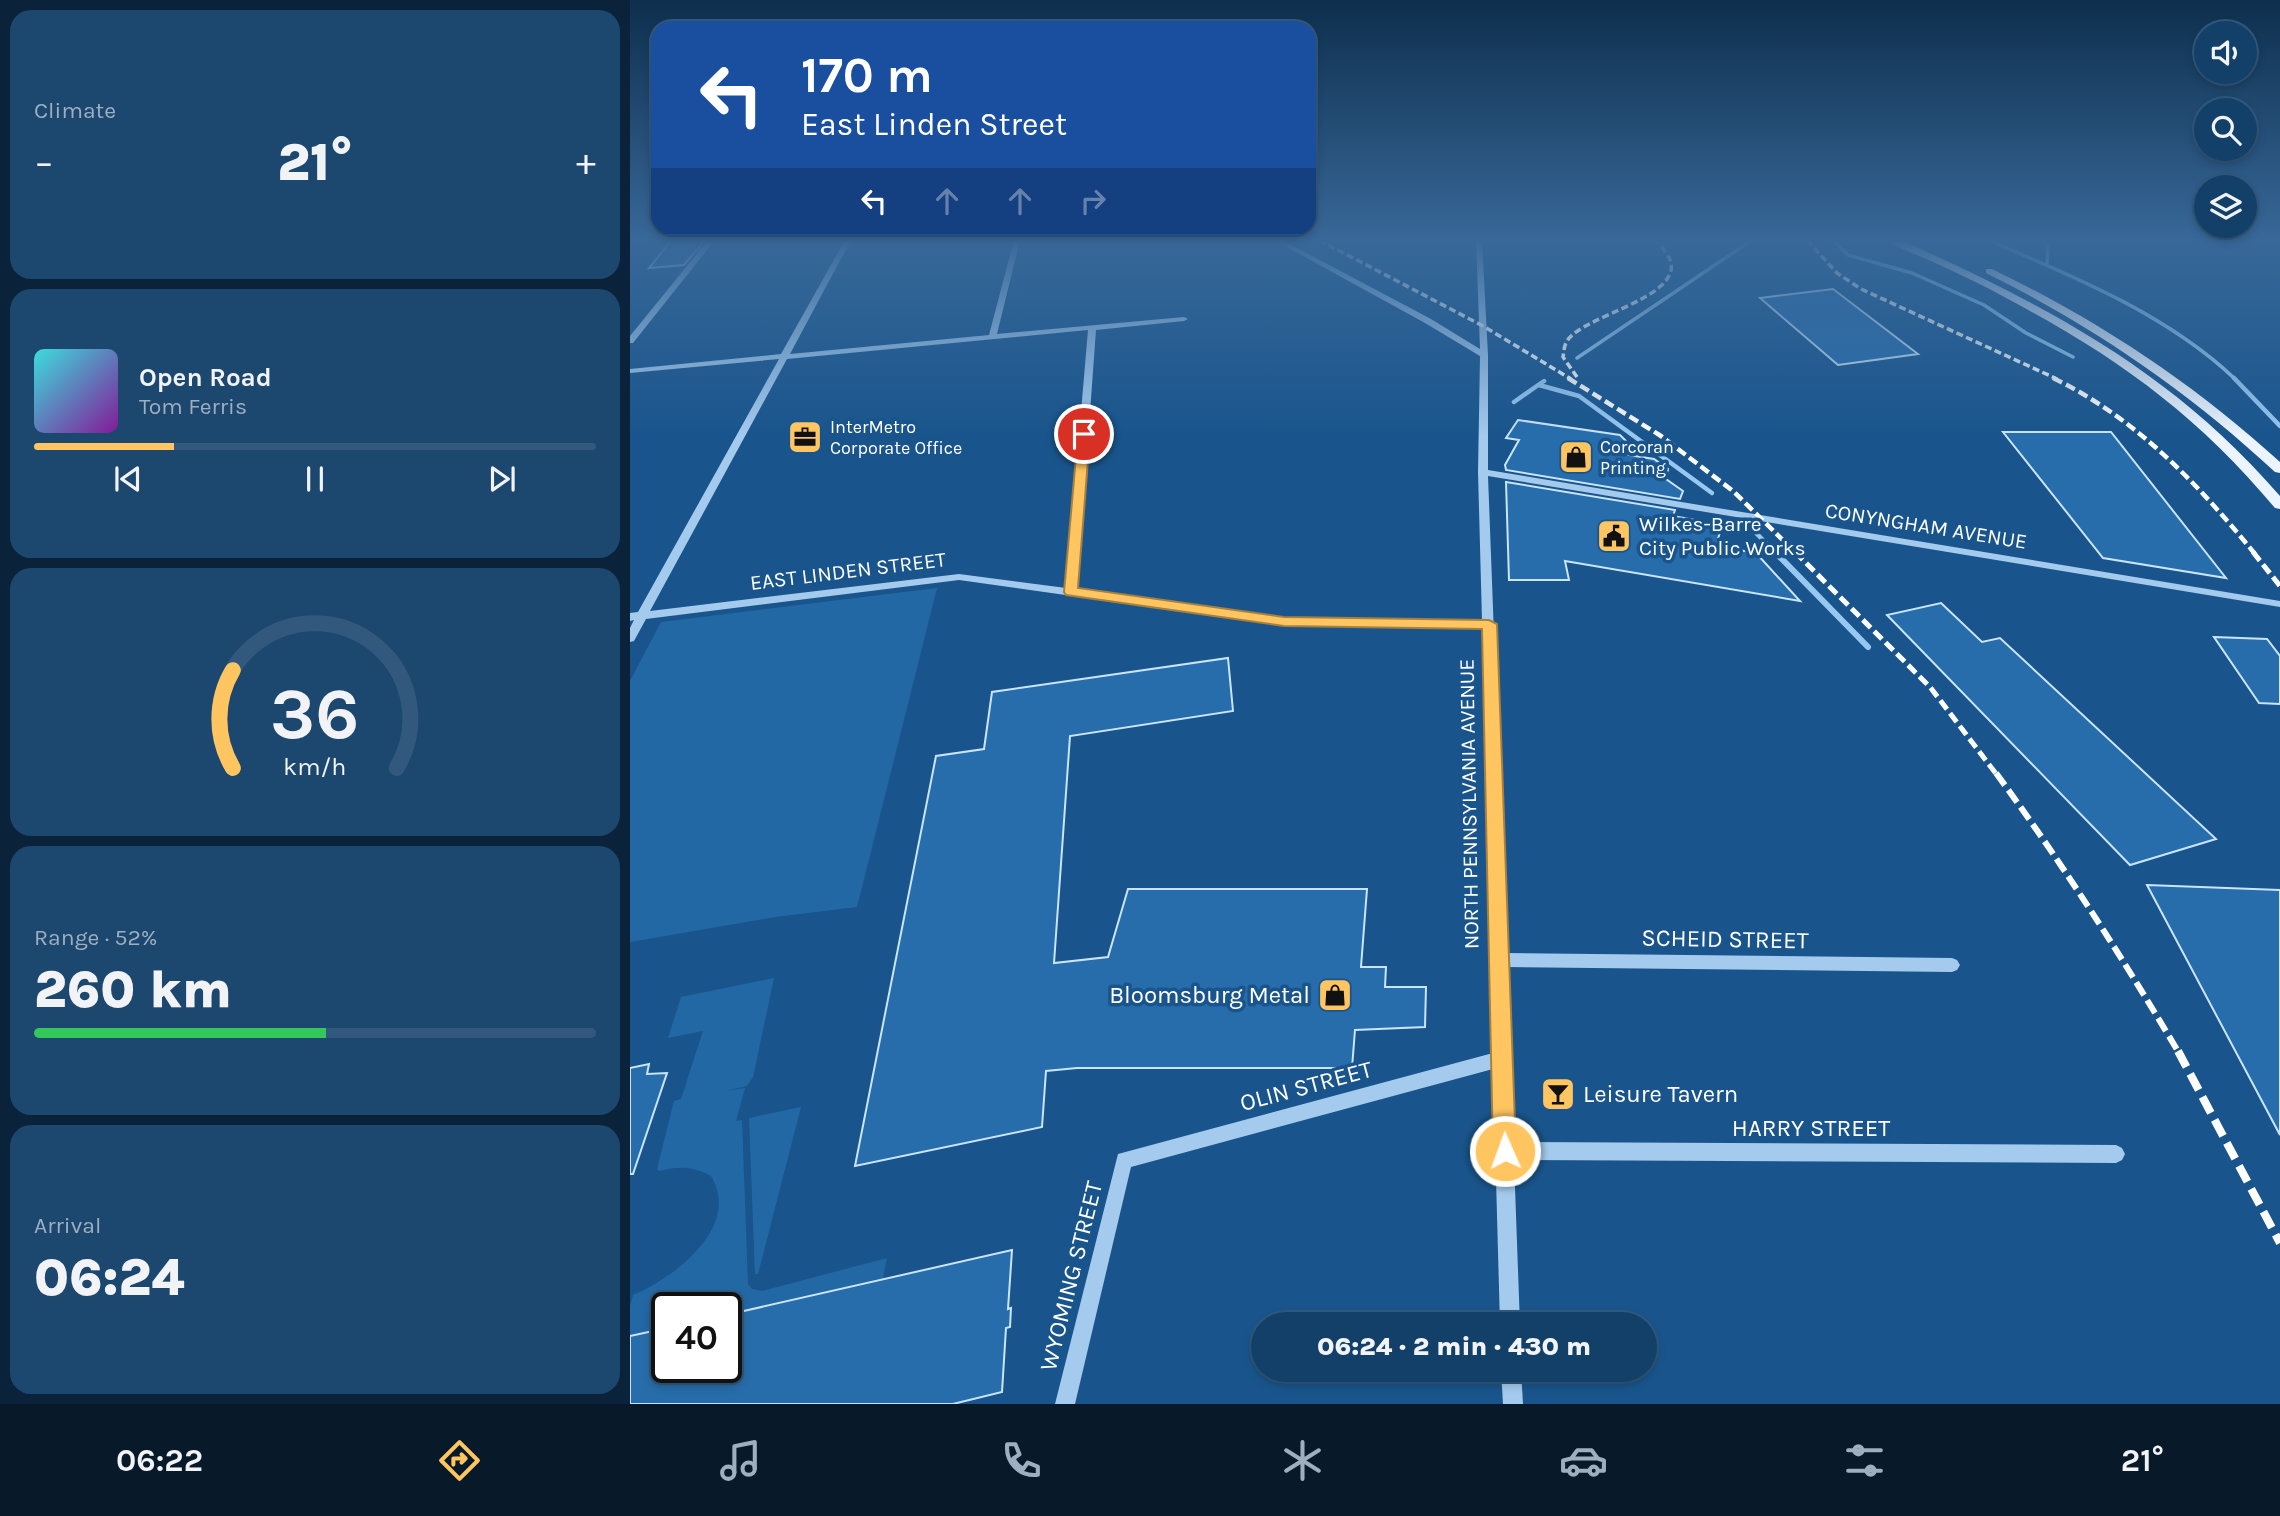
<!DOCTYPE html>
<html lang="en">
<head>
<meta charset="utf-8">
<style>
	body { margin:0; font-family:Karla,sans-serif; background:#1c476f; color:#f1f3f6; height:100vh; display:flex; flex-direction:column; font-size:26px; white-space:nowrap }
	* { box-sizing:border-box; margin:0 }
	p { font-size:23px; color:#9dafc0 }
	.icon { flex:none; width:38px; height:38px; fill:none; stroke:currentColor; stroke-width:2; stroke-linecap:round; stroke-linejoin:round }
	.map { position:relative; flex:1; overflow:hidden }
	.sheet { display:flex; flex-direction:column; gap:10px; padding:10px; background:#0a233a; width:630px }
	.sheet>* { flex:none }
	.banner { position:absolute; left:21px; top:21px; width:665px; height:214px; border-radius:21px; box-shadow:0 4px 10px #0003,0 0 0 2px #32597d; background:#1a4fa0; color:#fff; overflow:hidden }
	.tools { position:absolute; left:1564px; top:21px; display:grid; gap:14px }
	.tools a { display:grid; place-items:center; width:63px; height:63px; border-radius:50%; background:#134069; box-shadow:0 4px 10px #0003,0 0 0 2px #32597d; font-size:35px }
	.speed { position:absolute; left:21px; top:1292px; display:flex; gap:14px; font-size:35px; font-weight:700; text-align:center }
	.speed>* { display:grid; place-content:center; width:91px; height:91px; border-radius:50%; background:#134069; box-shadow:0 4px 10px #0003,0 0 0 2px #32597d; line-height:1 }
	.speed .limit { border:4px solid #111; border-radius:10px; background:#fff; color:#111 }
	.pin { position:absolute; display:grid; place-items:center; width:60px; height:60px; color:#fff; margin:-30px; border:4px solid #fff; border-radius:50%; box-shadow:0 2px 7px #0007 }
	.me { position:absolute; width:77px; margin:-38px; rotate:358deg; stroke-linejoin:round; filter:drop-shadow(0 0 5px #0008) }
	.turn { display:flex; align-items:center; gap:24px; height:147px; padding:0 35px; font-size:32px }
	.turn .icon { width:91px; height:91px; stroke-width:2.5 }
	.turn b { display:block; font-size:49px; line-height:60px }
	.lanes { display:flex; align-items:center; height:66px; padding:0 35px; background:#0003; justify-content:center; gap:35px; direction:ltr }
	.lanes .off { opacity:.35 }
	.big { font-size:52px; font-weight:800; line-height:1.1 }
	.sheet .card { flex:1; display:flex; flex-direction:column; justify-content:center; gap:10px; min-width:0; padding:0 24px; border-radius:21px; background:#1c476f }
	.sheet .dial { align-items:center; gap:0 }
	.dial svg { height:182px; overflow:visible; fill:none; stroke:#32597d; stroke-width:7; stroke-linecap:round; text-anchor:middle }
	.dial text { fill:#f1f3f6; stroke:none }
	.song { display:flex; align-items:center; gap:21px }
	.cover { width:84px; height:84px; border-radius:10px; background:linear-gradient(135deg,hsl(180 70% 55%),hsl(290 70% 35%)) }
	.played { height:7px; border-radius:4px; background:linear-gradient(90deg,#ffc561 25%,#32597d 25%) }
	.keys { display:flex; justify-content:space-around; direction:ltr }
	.heat { display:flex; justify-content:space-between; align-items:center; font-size:38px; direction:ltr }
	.charge { height:10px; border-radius:5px; background:linear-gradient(90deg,#34c759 52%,#32597d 0) }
	.trip { position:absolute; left:621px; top:1312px; width:406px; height:70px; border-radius:35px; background:#134069; box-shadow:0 4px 10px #0003,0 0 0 2px #32597d; font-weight:800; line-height:70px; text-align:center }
	.tabs { display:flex; height:112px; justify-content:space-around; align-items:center; background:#081a2a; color:#9dafc0 }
	.tabs .icon { width:49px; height:49px }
	.tabs .selected { color:#ffc561 }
	.tabs b { font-size:32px; color:#f1f3f6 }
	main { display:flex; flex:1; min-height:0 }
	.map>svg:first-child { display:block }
</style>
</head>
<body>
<main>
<section class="sheet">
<div class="card"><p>Climate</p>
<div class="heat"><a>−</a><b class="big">21°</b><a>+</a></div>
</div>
<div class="card">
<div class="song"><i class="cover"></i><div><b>Open Road</b><p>Tom Ferris</p></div></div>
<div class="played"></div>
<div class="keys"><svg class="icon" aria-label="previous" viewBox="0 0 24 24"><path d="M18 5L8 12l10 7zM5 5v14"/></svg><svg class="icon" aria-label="pause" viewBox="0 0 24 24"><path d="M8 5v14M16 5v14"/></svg><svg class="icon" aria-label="next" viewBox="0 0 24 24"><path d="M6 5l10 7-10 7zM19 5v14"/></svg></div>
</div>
<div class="card dial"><svg viewBox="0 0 100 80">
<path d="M14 69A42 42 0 1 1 86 69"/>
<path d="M14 69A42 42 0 0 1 14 26" stroke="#ffc561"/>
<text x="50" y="56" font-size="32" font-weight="700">36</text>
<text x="50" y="72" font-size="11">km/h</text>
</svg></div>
<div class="card"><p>Range · 52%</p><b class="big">260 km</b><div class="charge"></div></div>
<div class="card"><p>Arrival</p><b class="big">06:24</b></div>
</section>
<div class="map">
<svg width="1650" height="1404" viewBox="0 0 1650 1404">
	<rect width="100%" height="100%" fill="#19558c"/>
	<g fill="#2268a5">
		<path d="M307,588L227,907L145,917L0,942V681L31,622Z"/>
		<path d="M144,978L123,1077L117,1086L95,1091L115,1088L106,1121L112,1120L118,1284L122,1289L132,1291L257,1258L253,1278L96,1314V1307H37V1328L0,1336V1306L3,1295C44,1278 112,1227 81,1176C62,1166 49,1166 29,1171L27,1169L44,1101L51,1099L73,1031L38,1038L51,997Z"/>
		<path d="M171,1107L128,1274H125L119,1118Z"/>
	</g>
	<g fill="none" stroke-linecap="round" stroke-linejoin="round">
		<g stroke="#97c8f0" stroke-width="3.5">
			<path d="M1358,240C1443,276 1538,315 1605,379"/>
			<path d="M1414,240L1418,248L1417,264"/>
			<path d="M1206,243L1218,255L1282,273L1354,305L1396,333L1443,357"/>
			<path d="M947,358L1122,240"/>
		</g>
		<g stroke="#97c8f0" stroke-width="4.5">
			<path d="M1604,378L1650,426"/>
			<path d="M909,385L949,396L1082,493"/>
			<path d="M884,402L914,381"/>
			<path d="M1127,534L1147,554"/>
		</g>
		<path stroke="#97c8f0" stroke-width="6" d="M1145,552L1238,647"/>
	</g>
	<g fill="#276dab" stroke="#cae4fa" stroke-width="2">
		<path d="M75,240L54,265L19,268L41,241Z"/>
		<path d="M1203,289L1288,354L1208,365L1130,298Z"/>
		<path d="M888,420L990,435L1002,447L999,455L1024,459L1038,469L1036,479L1053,491L1050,499L876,470L875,465L889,440L876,438Z"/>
		<path d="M1373,432H1481L1596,578L1473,558Z"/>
		<path d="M876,482L1045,510L1043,516L1092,525L1086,546L1126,553L1170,601L935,561L939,580H879Z"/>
		<path d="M1311,603L1352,642L1370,638L1586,839L1500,865L1257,615Z"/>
		<path d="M1584,637L1637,639L1650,656V704L1629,703Z"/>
		<path d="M598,658L603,711L440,736L424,963L478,957L498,889H737L731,967H756L755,987H796L795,1027L725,1030L722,1068H447L416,1071L412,1127L225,1166L306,756L354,749L362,692Z"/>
		<path d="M1517,885L1650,890V1135Z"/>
		<path d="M19,1064L17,1074L37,1073L3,1174H0V1068Z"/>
		<path d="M382,1250L378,1309L381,1308L380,1327L376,1328L372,1392L323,1404H0V1336L37,1328V1367H96V1315Z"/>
	</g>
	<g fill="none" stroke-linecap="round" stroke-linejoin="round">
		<g fill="#a4cbee" fill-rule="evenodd">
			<path d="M78,240H85L3,343H0V336Z"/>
			<path d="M215,240H221L160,354L359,335L384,240H390L367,334L554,317L558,319L554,321L466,330L447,590L654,618L852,620L848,472L850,356L795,323L644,240H652L801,319L850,349L846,240H852L858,355V470L1650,601V607L858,476L876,953L1322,958L1327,960L1330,965L1327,970L1322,972L876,967L883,1142L1486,1145L1492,1148L1495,1154L1492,1160L1486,1163L884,1160L890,1325H870L863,1069L501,1167L445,1404H425L488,1154L863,1053L852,628L654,626L329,580L16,619L4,641L0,642V628L4,620L0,621V613L8,612L149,359L0,373V369L151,354ZM458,330L436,588L329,574L20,611L157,359Z"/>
			<path d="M871,1370H891L893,1404H873Z"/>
		</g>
		<g fill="#ebf4ff" fill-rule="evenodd">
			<path d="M1258,240H1271C1419,307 1542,371 1650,496V509L1645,508C1565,413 1487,357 1378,299C1353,285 1327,273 1301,261C1287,255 1270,249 1258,240Z"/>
			<path d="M1356,269H1362C1468,320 1563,383 1650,462V473L1645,472C1558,391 1463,326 1356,273Z"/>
		</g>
		<g stroke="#fff" stroke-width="3.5" stroke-dasharray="7 3.5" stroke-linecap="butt">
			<path d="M689,240L853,326L941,379"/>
			<path d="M1177,240L1207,273L1231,289L1427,379"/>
			<path d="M947,377L933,357C934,352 934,345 937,341C952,316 1048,299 1041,263C1039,254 1031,247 1026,240"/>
		</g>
		<g stroke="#fff" stroke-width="4.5" stroke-dasharray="10 4.5" stroke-linecap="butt">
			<path d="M938,378L1031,436L1103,491L1167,554"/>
			<path d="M1423,378C1506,418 1567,483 1625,554"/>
		</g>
		<g stroke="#fff" stroke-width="5" stroke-dasharray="11 5" stroke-linecap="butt">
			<path d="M1165,552L1300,687L1367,775"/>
			<path d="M1623,552L1650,586"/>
		</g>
		<path stroke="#fff" stroke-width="6" stroke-dasharray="15 6" stroke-linecap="butt" d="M1366,773C1432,863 1492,957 1549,1053"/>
		<path stroke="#fff" stroke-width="8" stroke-dasharray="18 8" stroke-linecap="butt" d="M1548,1051L1650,1243"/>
	</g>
	<linearGradient id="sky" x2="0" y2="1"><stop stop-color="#0e2f4d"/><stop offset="0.55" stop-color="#386899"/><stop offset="1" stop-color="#386899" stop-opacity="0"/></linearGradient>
	<rect width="1650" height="437" fill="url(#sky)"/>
	<path fill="#ffc561" stroke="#a6803f" stroke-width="2" d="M454,431L460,434L448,588L654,617L859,620L867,624L886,1151L883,1159L875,1162L866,1159L863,1151L852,629L654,626L436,595L434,592L448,434Z"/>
	<defs>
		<g id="office-square" transform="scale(1.75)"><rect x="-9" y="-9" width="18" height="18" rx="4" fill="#ffc561" stroke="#19558c"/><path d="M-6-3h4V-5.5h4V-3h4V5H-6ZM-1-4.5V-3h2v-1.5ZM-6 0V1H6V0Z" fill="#111"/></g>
		<g id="shop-square" transform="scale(1.75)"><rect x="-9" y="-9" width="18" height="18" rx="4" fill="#ffc561" stroke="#19558c"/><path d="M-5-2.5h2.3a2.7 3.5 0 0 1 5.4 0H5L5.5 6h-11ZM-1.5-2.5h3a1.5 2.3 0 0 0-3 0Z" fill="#111"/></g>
		<g id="civic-square" transform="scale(1.75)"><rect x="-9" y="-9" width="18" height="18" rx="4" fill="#ffc561" stroke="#19558c"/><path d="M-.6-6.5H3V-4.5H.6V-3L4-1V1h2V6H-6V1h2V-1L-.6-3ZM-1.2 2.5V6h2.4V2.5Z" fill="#111"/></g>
		<g id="bar-square" transform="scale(1.75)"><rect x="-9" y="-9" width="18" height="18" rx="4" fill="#ffc561" stroke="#19558c"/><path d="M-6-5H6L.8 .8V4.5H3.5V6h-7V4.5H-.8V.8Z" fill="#111"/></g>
	</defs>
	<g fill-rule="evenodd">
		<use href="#office-square" x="175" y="437"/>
		<use href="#shop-square" x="946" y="457"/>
		<use href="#civic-square" x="984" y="536"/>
		<use href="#shop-square" x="705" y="995"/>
		<use href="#bar-square" x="928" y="1094"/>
	</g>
	<g text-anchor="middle" stroke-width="7" stroke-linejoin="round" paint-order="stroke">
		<g font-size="18" fill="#fff" stroke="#19558c" text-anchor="start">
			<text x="200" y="433">InterMetro<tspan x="200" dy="21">Corporate Office</tspan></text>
			<text x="970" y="453">Corcoran<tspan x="970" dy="21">Printing</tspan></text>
		</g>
		<g font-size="21" fill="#fff" stroke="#19558c" text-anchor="start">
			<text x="1009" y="531">Wilkes-Barre<tspan x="1009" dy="24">City Public Works</tspan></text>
		</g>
		<g font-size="21" fill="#fff" stroke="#19558c">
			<text transform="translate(1296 526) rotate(9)" y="7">CONYNGHAM AVENUE</text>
			<text transform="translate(218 571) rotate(-7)" y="7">EAST LINDEN STREET</text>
			<text transform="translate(839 804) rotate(-91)" y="7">NORTH PENNSYLVANIA AVENUE</text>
		</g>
		<g font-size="24" fill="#fff" stroke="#19558c">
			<text transform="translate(1095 939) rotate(1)" y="8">SCHEID STREET</text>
			<text transform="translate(676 1086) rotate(-15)" y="8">OLIN STREET</text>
			<text x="1181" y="1136">HARRY STREET</text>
			<text transform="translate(441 1276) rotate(-76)" y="8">WYOMING STREET</text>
		</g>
		<g font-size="24" fill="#fff" stroke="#19558c" text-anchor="end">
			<text x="680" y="1003">Bloomsburg Metal</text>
			<text x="953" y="1102" text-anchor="start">Leisure Tavern</text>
		</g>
	</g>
</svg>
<div class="tools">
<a><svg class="icon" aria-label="sound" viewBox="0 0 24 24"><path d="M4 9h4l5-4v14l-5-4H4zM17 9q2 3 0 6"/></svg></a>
<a><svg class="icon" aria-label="search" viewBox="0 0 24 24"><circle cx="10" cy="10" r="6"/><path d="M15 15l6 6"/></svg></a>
<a><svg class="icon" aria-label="layers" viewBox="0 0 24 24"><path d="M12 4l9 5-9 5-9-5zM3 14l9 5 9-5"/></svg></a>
</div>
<div class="speed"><div class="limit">40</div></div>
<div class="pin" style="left:454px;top:434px;background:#d93025"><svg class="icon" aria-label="arrive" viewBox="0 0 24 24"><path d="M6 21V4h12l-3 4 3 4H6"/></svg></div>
<svg class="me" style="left:875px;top:1151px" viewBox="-20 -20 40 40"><circle r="17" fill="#ffc561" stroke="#fff" stroke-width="3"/><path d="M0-11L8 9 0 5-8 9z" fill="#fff"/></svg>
<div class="trip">06:24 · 2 min · 430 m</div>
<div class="banner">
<div class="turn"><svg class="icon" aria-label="left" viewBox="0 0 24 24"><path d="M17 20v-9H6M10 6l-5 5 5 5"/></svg><div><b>170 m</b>East Linden Street</div></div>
<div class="lanes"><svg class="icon" aria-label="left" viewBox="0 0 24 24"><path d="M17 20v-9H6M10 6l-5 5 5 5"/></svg><svg class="icon off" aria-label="ahead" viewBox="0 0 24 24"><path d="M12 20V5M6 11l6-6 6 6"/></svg><svg class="icon off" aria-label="ahead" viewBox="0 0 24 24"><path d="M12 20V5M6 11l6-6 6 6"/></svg><svg class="icon off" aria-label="right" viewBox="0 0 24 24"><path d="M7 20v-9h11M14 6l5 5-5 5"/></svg></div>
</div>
</div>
</main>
<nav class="tabs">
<b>06:22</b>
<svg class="icon selected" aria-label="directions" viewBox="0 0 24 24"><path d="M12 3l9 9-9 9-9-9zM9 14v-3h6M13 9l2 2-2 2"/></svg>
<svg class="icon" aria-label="music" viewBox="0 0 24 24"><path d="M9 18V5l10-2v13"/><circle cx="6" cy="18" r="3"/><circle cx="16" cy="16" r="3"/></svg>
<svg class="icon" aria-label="phone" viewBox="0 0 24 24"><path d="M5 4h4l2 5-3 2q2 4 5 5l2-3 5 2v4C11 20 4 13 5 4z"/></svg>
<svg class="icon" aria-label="climate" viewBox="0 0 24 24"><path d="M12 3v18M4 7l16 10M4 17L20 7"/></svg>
<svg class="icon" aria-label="car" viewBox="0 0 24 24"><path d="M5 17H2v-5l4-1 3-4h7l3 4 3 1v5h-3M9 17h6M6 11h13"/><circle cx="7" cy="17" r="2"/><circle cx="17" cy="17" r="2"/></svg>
<svg class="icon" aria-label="filters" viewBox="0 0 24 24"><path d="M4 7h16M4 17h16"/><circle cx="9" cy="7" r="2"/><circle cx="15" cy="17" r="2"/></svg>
<b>21°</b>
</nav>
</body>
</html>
